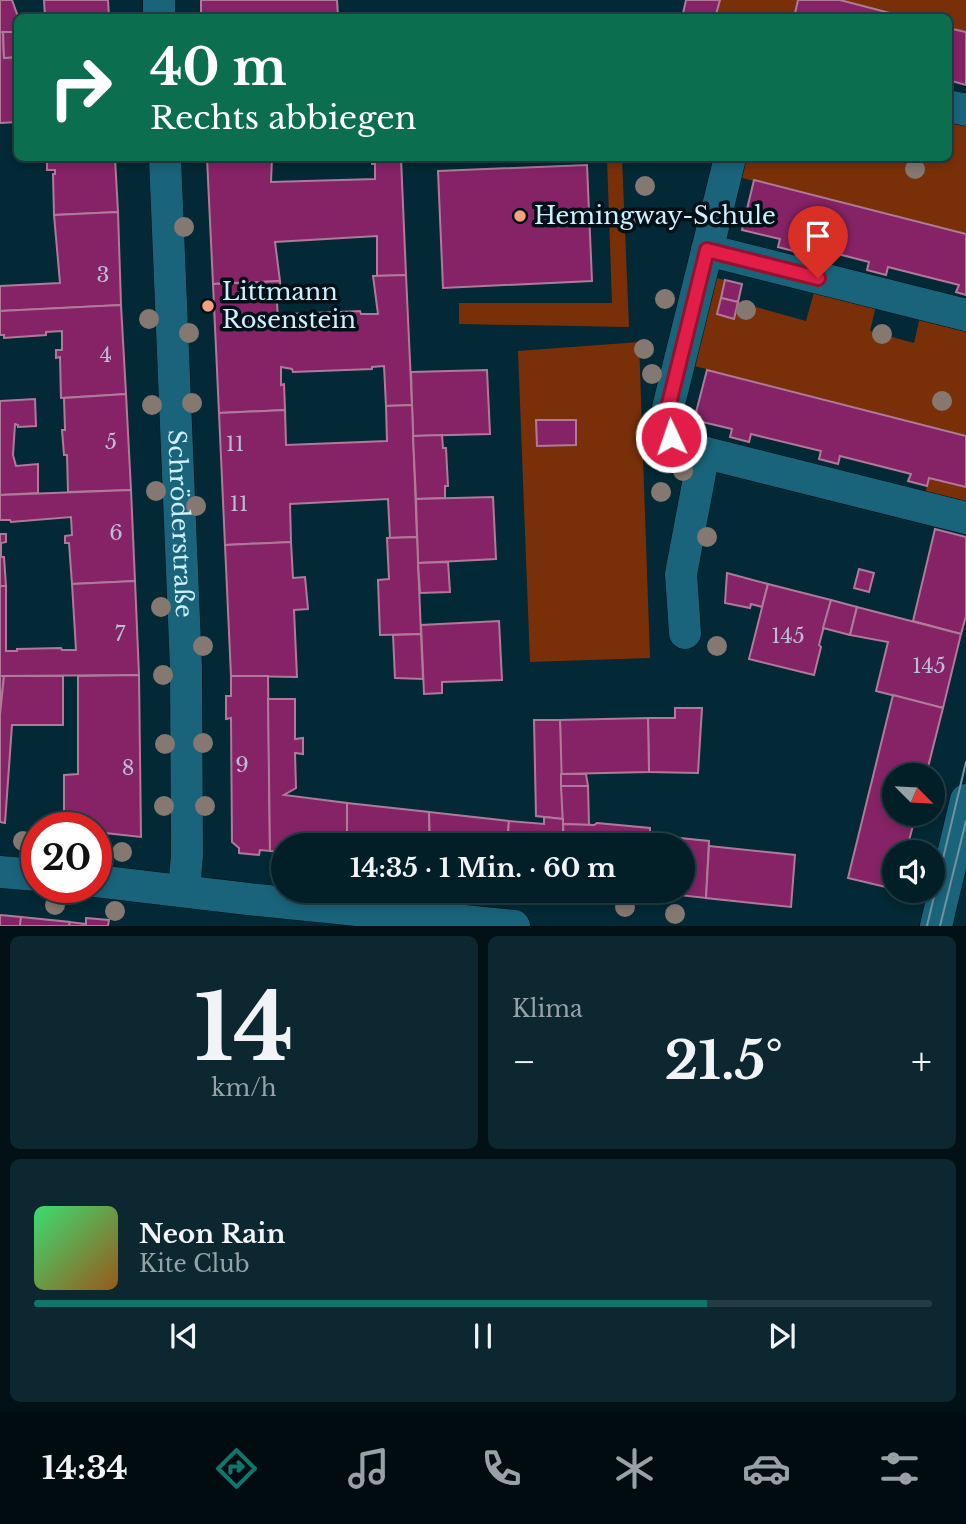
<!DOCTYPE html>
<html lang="de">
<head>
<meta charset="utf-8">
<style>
	body { margin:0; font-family:"Libre Baskerville",serif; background:#0c2730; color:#f1f3f6; height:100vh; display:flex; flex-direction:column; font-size:26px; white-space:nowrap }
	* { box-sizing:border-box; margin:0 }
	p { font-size:23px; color:#96a2a8 }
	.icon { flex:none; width:38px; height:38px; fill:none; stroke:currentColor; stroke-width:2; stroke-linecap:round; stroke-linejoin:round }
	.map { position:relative; height:926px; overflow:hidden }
	.drawer { display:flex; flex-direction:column; gap:10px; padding:10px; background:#011116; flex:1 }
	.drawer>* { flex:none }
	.guide { position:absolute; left:14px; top:14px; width:938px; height:147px; border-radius:10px; box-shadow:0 4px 10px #0003,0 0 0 2px #233d45; background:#0b6e4f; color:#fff; overflow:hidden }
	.needle { width:46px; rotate:114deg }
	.buttons { position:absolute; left:882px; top:763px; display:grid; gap:14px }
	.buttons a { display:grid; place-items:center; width:63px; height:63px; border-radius:50%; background:#021f28; box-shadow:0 4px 10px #0003,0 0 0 2px #233d45; font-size:35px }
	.speed { position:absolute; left:21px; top:812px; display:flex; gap:14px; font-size:35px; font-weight:700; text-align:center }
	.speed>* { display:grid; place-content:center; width:91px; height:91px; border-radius:50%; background:#021f28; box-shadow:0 4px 10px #0003,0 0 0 2px #233d45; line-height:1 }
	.speed .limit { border:10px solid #d22; background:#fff; color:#111 }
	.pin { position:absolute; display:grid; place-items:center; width:60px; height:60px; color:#fff; margin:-72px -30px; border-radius:50% 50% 50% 0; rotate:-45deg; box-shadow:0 0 7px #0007 }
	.pin .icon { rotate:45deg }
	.me { position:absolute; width:77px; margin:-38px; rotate:357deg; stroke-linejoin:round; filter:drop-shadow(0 0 5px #0008) }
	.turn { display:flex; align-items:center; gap:24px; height:147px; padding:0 21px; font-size:32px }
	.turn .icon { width:91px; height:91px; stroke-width:2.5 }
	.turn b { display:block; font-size:49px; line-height:60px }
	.big { font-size:52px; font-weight:700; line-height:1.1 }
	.drawer .card { flex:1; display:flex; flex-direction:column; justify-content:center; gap:10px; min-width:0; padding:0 24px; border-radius:10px; background:#0c2730 }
	.drawer .dial { align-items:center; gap:0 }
	.dial b { font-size:91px; line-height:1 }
	.song { display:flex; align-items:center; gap:21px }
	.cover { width:84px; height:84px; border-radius:10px; background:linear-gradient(135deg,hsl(140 70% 55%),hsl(30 70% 35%)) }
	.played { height:7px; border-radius:4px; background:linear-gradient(90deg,#0f766e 75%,#233d45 75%) }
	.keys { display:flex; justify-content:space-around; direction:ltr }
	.heat { display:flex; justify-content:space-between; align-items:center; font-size:38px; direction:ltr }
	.drawer .tiles { flex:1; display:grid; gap:10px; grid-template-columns:1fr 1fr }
	.card:last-child { grid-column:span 2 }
	.trip { position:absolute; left:271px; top:833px; width:424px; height:70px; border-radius:35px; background:#021f28; box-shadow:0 4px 10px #0003,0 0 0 2px #233d45; font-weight:700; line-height:70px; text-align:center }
	.tab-bar { display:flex; height:112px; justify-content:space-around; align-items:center; background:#010c10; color:#96a2a8 }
	.tab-bar .icon { width:49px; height:49px }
	.tab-bar .active { color:#0f766e }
	.tab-bar b { font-size:32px; color:#f1f3f6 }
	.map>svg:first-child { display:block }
</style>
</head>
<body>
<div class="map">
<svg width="966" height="926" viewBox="0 0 966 926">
	<rect width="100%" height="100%" fill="#022935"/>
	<g fill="#793009">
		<path d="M720,0H798L794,17L715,18Z"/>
		<path d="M840,0H966V32L949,28L948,18L909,17Z"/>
		<path d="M949,106L966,110V234L726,174L730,158H948Z"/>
		<path d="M607,158H622L629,327L459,324V303H612Z"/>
		<path d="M701,274L725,280L717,314L734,319L738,302L806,321L818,278L879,293L870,331L914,343L923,304L966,315V436L679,362Z"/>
		<path d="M639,342L650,658L530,662L518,351Z"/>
		<path d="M929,478L965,487L966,486V518L922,507Z"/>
	</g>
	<g fill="#852366" stroke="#af7a99" stroke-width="2">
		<path d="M0,0H12L17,14L18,32H0Z"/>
		<path d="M44,0H108L109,18H45Z"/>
		<path d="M201,0H337L338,17L315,18L314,14L274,15L272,18H201Z"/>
		<path d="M686,0H720L715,18H682Z"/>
		<path d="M798,0H840L909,18H794Z"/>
		<path d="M948,28L966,32V85L948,80Z"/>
		<path d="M0,32H3L4,58L17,57V122L0,123Z"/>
		<path d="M3,32H18L17,57L4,58Z"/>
		<path d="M55,158H115L118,212L54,215L53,174H55V170H47V162H55Z"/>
		<path d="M207,158H272L271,182L375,179V164H372L371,158H401L406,275L377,276V236L275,242L280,281L213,284Z"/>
		<path d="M587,165L592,281L443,288L438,171Z"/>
		<path d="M754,180L966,234V295L956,292L959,285L888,267L886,275L867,270L869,262L799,244L797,252L778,247L780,239L742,230Z"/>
		<path d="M118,212L121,305L0,311V286L60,283L54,215Z"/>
		<path d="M406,275L412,405L386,406L384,366L372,367V369L293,372L292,369L281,367V385L284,384L285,410L219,413L213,284L280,281L281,302H277L278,321L290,317L289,314L360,311L361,314H378L373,276Z"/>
		<path d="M725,280L742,284L738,302L721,298Z"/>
		<path d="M721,298L738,302L734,319L717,314Z"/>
		<path d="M121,305L126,394L61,398L60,357L56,358V350H62V331L46,332V335L4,338V335H0V311Z"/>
		<path d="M487,370L490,434L413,436L411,372Z"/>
		<path d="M707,370L966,436V487L929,478L927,486L908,481L911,474L840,456L838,464L819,459L821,451L751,434L749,442L730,437L732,429L694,420Z"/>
		<path d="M126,394L131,490L68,492L67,455H64L62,430H65L64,398Z"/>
		<path d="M35,399L36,426L18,427V425L15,424L13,455L16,466L38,464V493L0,495V401Z"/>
		<path d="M412,405L417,537L390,538L388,499L290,504L291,542L225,545L219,413L285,410L286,445L387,441L386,406Z"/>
		<path d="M536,420H576V445L537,446Z"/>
		<path d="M442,435L443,448H446L448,486H445V498L416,499L413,436Z"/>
		<path d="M131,490L135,581L72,584L69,543H65V536L72,535L71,517L11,522L10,520H0V495Z"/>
		<path d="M493,497L496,559L418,563L416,499Z"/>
		<path d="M935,529L966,537V616L961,634L913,621Z"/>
		<path d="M0,534H6V542L1,543V557H4L6,586H0Z"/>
		<path d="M417,537L421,634L380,635L378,580L389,579L387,538Z"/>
		<path d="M291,542L293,578L305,577L308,609L294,610L297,677L231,676L225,545Z"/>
		<path d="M448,562L450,592L420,593L418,563Z"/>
		<path d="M859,569L874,573L869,592L854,588Z"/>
		<path d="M727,573L768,584L762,607L751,604L750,608L725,603Z"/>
		<path d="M135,581L139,675L0,676V586H6V651H17V649L61,648L62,650H76L72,584Z"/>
		<path d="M768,584L831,600L819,645L821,647L814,675L749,659Z"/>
		<path d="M831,600L857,607L850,635L823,628Z"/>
		<path d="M857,607L961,634L943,708L876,691L888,642L850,635Z"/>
		<path d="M499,621L502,680L442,682V693L424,694L421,625Z"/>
		<path d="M421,634L423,679L395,678L393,635Z"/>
		<path d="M139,675L141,837L96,832V828H64V775L78,774V676Z"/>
		<path d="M0,676H4L0,715Z"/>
		<path d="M4,676H63V725H12L5,823L0,822V715Z"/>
		<path d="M231,676H268L270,851L260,850L259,855L239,853V848L232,842L231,718L226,719V696H231Z"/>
		<path d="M893,695L943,708L926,775H894V814H916L906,852H894V889L848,878Z"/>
		<path d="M268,699H295V739L303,738V754L295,753L296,788L284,795L347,803V845H284V852L270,851Z"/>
		<path d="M675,708H702L698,773L649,772L648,718H675Z"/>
		<path d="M648,718L649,772L561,774L560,720Z"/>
		<path d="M534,720H560L563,819L536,816Z"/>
		<path d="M561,774H586L588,786H561Z"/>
		<path d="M561,786H588L589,825L563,824Z"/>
		<path d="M347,803L429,812L430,845H347Z"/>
		<path d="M429,812L509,821L507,845H430Z"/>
		<path d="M544,817L563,819V845H507L509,821L544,824Z"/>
		<path d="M597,823L650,828V845H564L563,824L594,825Z"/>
		<path d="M650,835L709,841L706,898L651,892L682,891V845H650Z"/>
		<path d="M709,846L795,855L791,907L706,898Z"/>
		<path d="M0,915L21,917L20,926H0Z"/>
		<path d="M21,917L70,922L69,926H20Z"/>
		<path d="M86,918L109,920L108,926H69L70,922L86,924Z"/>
	</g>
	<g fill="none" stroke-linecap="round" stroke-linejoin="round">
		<g stroke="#001017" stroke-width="33">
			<g id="minor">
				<path d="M159,0V18"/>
				<path d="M948,106L966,110"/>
				<path id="s1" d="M165,158L186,668L187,855L184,890"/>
				<path d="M730,158L666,416L671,437L686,448L966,518"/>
				<path d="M707,250L966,315"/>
				<path d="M685,633L681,574L704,452"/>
				<path d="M0,872L37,875"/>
				<path d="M96,881L248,899L514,926"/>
				<path d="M936,926L966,800"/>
			</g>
		</g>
		<use href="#minor" stroke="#19647b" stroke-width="32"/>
		<g stroke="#6f93a0" stroke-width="2">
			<path d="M927,926L966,762"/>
			<path d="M940,926L966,821"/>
		</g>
	</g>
	<g fill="#847870">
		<circle cx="915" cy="169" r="10"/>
		<circle cx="645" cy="186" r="10"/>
		<circle cx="628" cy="218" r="10"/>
		<circle cx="184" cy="227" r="10"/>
		<circle cx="665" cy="299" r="10"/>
		<circle cx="746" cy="310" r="10"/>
		<circle cx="149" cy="319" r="10"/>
		<circle cx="189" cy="333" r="10"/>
		<circle cx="882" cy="334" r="10"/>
		<circle cx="644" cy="349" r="10"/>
		<circle cx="652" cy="374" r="10"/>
		<circle cx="942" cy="401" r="10"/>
		<circle cx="192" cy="403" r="10"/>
		<circle cx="152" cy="405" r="10"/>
		<circle cx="683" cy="471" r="10"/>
		<circle cx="156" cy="491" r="10"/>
		<circle cx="661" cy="492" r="10"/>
		<circle cx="196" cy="506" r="10"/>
		<circle cx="707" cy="537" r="10"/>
		<circle cx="161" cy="607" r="10"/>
		<circle cx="203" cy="646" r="10"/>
		<circle cx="717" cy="646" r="10"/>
		<circle cx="163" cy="675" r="10"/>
		<circle cx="203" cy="743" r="10"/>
		<circle cx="165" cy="744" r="10"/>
		<circle cx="164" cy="806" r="10"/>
		<circle cx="205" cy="806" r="10"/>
		<circle cx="23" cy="841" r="10"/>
		<circle cx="122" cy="852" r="10"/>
		<circle cx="55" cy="905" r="10"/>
		<circle cx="625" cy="907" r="10"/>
		<circle cx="115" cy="911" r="10"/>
		<circle cx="675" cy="914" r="10"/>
	</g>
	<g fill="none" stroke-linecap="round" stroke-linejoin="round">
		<g stroke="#92132f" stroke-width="18">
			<path id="route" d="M671,437L666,416L707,250L818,278"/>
		</g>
		<use href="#route" stroke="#e11d48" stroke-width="12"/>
	</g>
	<g fill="#f2a07e" stroke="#001017" stroke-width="2.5">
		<circle cx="520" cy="216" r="7"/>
		<circle cx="208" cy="306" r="7"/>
	</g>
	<g text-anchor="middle" stroke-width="7" stroke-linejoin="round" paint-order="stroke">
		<g font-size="21" fill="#bcbcd7">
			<text x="103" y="282">3</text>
			<text x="106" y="362">4</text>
			<text x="111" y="449">5</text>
			<text x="235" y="451">11</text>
			<text x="239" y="511">11</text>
			<text x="116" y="540">6</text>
			<text x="120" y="641">7</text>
			<text x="788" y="643">145</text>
			<text x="929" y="673">145</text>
			<text x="242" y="772">9</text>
			<text x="128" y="775">8</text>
		</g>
		<g font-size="24" fill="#ceeffd" stroke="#001017" text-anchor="start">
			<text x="534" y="224">Hemingway-Schule</text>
			<text x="222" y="300">Littmann<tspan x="222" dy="28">Rosenstein</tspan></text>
		</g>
		<g font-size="24" fill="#ceeffd" stroke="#001017">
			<text dy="8" stroke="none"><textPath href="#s1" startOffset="366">Schröderstraße</textPath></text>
		</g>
	</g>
</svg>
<div class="buttons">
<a><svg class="needle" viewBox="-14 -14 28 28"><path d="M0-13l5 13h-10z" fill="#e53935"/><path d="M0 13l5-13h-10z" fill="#96a2a8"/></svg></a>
<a><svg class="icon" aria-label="sound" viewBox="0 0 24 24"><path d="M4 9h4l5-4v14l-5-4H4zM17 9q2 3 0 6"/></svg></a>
</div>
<div class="speed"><div class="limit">20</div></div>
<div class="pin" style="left:818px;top:278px;background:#d93025"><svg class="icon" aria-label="arrive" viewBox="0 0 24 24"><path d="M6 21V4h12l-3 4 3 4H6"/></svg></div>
<svg class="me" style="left:671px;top:437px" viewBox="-20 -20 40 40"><circle r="17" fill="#e11d48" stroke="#fff" stroke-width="3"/><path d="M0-11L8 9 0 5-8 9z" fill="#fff"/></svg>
<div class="trip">14:35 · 1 Min. · 60 m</div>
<div class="guide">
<div class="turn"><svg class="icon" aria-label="right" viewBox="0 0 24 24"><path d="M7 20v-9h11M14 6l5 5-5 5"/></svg><div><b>40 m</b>Rechts abbiegen</div></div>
</div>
</div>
<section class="drawer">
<div class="tiles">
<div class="card dial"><b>14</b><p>km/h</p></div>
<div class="card"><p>Klima</p>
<div class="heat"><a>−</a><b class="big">21.5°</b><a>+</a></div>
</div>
<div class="card">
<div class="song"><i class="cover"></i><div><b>Neon Rain</b><p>Kite Club</p></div></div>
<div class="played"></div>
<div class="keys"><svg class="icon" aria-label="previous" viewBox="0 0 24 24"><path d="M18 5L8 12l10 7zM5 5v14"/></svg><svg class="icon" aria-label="pause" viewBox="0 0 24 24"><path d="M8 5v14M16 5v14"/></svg><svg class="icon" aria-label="next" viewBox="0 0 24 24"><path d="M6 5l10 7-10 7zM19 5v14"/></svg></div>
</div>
</div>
</section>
<nav class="tab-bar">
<b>14:34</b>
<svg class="icon active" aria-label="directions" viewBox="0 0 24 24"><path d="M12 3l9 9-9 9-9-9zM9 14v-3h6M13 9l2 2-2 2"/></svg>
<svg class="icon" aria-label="music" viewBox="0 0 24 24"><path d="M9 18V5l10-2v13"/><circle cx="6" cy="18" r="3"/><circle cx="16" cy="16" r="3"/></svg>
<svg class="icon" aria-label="phone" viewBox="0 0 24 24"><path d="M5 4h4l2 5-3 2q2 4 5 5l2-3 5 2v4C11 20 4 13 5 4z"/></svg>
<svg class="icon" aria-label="climate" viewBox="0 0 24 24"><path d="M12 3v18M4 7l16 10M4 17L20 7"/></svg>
<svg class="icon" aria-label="car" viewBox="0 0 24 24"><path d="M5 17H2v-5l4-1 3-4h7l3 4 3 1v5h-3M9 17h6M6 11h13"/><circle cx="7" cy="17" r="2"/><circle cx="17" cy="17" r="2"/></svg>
<svg class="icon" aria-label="filters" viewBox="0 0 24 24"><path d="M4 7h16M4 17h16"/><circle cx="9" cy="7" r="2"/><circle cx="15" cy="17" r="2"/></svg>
</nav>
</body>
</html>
